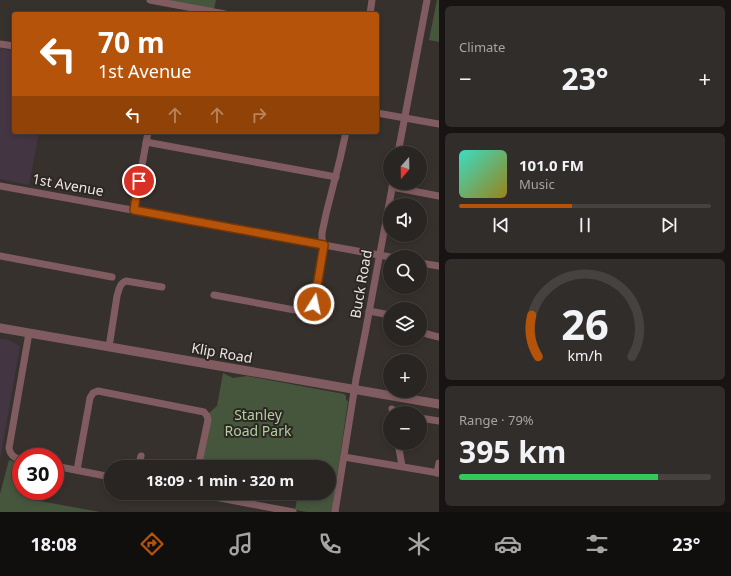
<!DOCTYPE html>
<html lang="en">
<head>
<meta charset="utf-8">
<style>
	body { margin:0; font-family:"Noto Sans",sans-serif; background:#312d2a; color:#f1f3f6; height:100vh; display:flex; flex-direction:column; font-size:15px; white-space:nowrap }
	* { box-sizing:border-box; margin:0 }
	p { font-size:13px; color:#a5a5a5 }
	.icon { flex:none; width:22px; height:22px; fill:none; stroke:currentColor; stroke-width:2; stroke-linecap:round; stroke-linejoin:round }
	.map { position:relative; flex:1; overflow:hidden }
	.drawer { display:flex; flex-direction:column; gap:6px; padding:6px; background:#171413; width:292px }
	.drawer>* { flex:none }
	.hud { position:absolute; left:12px; top:12px; width:367px; height:122px; border-radius:4px; box-shadow:0 2px 6px #0003,0 0 0 1px #454240; background:#b45309; color:#fff; overflow:hidden }
	.needle { width:26px; rotate:200deg }
	.tools { position:absolute; left:383px; top:146px; display:grid; gap:8px }
	.tools a { display:grid; place-items:center; width:44px; height:44px; border-radius:50%; background:#292522; box-shadow:0 2px 6px #0003,0 0 0 1px #454240; font-size:20px }
	.speed { position:absolute; left:12px; top:448px; display:flex; gap:8px; font-size:20px; font-weight:700; text-align:center }
	.speed>* { display:grid; place-content:center; width:52px; height:52px; border-radius:50%; background:#292522; box-shadow:0 2px 6px #0003,0 0 0 1px #454240; line-height:1 }
	.speed .limit { border:6px solid #d22; background:#fff; color:#111 }
	.pin { position:absolute; display:grid; place-items:center; width:34px; height:34px; color:#fff; margin:-17px; border:2px solid #fff; border-radius:50%; box-shadow:0 1px 4px #0007 }
	.me { position:absolute; width:44px; margin:-22px; rotate:10deg; stroke-linejoin:round; filter:drop-shadow(0 0 3px #0008) }
	.turn { display:flex; align-items:center; gap:14px; height:84px; padding:0 20px; font-size:18px }
	.turn .icon { width:52px; height:52px; stroke-width:2.5 }
	.turn b { display:block; font-size:28px; line-height:34px }
	.lanes { display:flex; align-items:center; height:38px; padding:0 20px; background:#0003; justify-content:center; gap:20px; direction:ltr }
	.lanes .off { opacity:.35 }
	.big { font-size:30px; font-weight:700; line-height:1.1 }
	.drawer .card { flex:1; display:flex; flex-direction:column; justify-content:center; gap:6px; min-width:0; padding:0 14px; border-radius:6px; background:#312d2a }
	.drawer .dial { align-items:center; gap:0 }
	.dial svg { height:104px; overflow:visible; fill:none; stroke:#454240; stroke-width:7; stroke-linecap:round; text-anchor:middle }
	.dial text { fill:#f1f3f6; stroke:none }
	.song { display:flex; align-items:center; gap:12px }
	.cover { width:48px; height:48px; border-radius:6px; background:linear-gradient(135deg,hsl(170 70% 55%),hsl(50 70% 35%)) }
	.played { height:4px; border-radius:2px; background:linear-gradient(90deg,#b45309 45%,#454240 45%) }
	.keys { display:flex; justify-content:space-around; direction:ltr }
	.heat { display:flex; justify-content:space-between; align-items:center; font-size:22px; direction:ltr }
	.charge { height:6px; border-radius:3px; background:linear-gradient(90deg,#34c759 79%,#454240 0) }
	.trip { position:absolute; left:104px; top:460px; width:232px; height:40px; border-radius:20px; background:#292522; box-shadow:0 2px 6px #0003,0 0 0 1px #454240; font-weight:700; line-height:40px; text-align:center }
	.dock { display:flex; height:64px; justify-content:space-around; align-items:center; background:#100f0e; color:#a5a5a5 }
	.dock .icon { width:28px; height:28px }
	.dock .current { color:#b45309 }
	.dock b { font-size:18px; color:#f1f3f6 }
	main { display:flex; flex:1; min-height:0 }
	.map>svg:first-child { display:block }
</style>
</head>
<body>
<main>
<div class="map">
<svg width="439" height="512" viewBox="0 0 439 512">
	<rect width="100%" height="100%" fill="#37312d"/>
	<g fill="#433542">
		<path d="M0,48L14,51V132H39L29,185L0,179Z"/>
		<path d="M0,339L9,340L20,346L0,460Z"/>
	</g>
	<g fill="#46563d">
		<path d="M171,0H216L214,9L172,1Z"/>
		<path d="M437,0H439V42L429,40Z"/>
		<path d="M223,373L233,378L247,376L344,394L346,396V400L348,401L332,512H307L295,510L298,493H329V467H228L202,462L209,413L217,406Z"/>
		<path d="M9,460L21,464V491H35L34,500L100,512H0V494Z"/>
	</g>
	<g fill="none" stroke-linecap="round" stroke-linejoin="round">
		<g stroke="#805c60" stroke-width="7">
			<path d="M150,0L225,14"/>
			<path d="M370,14L372,0"/>
			<path d="M0,44L14,46"/>
			<path d="M377,113L439,124"/>
			<path d="M146,142L336,177"/>
			<path d="M398,153L427,0"/>
			<path d="M0,186L390,257"/>
			<path d="M392,187L439,196"/>
			<path d="M134,210L148,132"/>
			<path d="M0,256L112,277"/>
			<path d="M420,263L439,266"/>
			<path d="M214,295L300,311C307,312 311,310 314,304L324,245L322,239V233L326,214L340,159L346,132"/>
			<path d="M369,311L390,315"/>
			<path d="M420,331L427,334L439,337"/>
			<path d="M109,347L117,296C119,289 120,283 126,281L162,287"/>
			<path d="M392,409L393,413"/>
			<path d="M420,418L439,421"/>
			<path d="M398,443L402,466"/>
			<path d="M344,457L439,473"/>
			<path d="M21,460C14,458 10,455 9,448L29,333"/>
			<path d="M55,466L111,477"/>
			<path d="M138,467L141,456"/>
			<path d="M77,470L90,398L93,393L98,391L204,412L207,416L208,420L198,467"/>
			<path d="M437,473L439,463"/>
			<path d="M194,493L293,512"/>
			<path d="M335,512L356,379L365,334L393,183"/>
		</g>
		<path stroke="#805c60" stroke-width="9" d="M0,328L439,404"/>
	</g>
	<g fill="none" stroke-linecap="round" stroke-linejoin="round">
		<g stroke="#753606" stroke-width="10">
			<path id="route" d="M139,181L134,210L324,245L314,304"/>
		</g>
		<use href="#route" stroke="#b45309" stroke-width="7"/>
	</g>
	<g text-anchor="middle" stroke-width="4" stroke-linejoin="round" paint-order="stroke">
		<g font-size="14" fill="#eae6e4" stroke="#2d2723">
			<text transform="translate(68 185) rotate(10)" y="5">1st Avenue</text>
			<text transform="translate(361 284) rotate(-80)" y="5">Buck Road</text>
			<text transform="translate(222 353) rotate(10)" y="5">Klip Road</text>
		</g>
		<g font-size="14" fill="#b0d09e" stroke="#2d2723">
			<text x="258" y="420">Stanley<tspan x="258" dy="16">Road Park</tspan></text>
		</g>
	</g>
</svg>
<div class="tools">
<a><svg class="needle" viewBox="-14 -14 28 28"><path d="M0-13l5 13h-10z" fill="#e53935"/><path d="M0 13l5-13h-10z" fill="#a5a5a5"/></svg></a>
<a><svg class="icon" aria-label="sound" viewBox="0 0 24 24"><path d="M4 9h4l5-4v14l-5-4H4zM17 9q2 3 0 6"/></svg></a>
<a><svg class="icon" aria-label="search" viewBox="0 0 24 24"><circle cx="10" cy="10" r="6"/><path d="M15 15l6 6"/></svg></a>
<a><svg class="icon" aria-label="layers" viewBox="0 0 24 24"><path d="M12 4l9 5-9 5-9-5zM3 14l9 5 9-5"/></svg></a>
<a>+</a>
<a>−</a>
</div>
<div class="speed"><div class="limit">30</div></div>
<div class="pin" style="left:139px;top:181px;background:#d93025"><svg class="icon" aria-label="arrive" viewBox="0 0 24 24"><path d="M6 21V4h12l-3 4 3 4H6"/></svg></div>
<svg class="me" style="left:314px;top:304px" viewBox="-20 -20 40 40"><circle r="17" fill="#b45309" stroke="#fff" stroke-width="3"/><path d="M0-11L8 9 0 5-8 9z" fill="#fff"/></svg>
<div class="trip">18:09 · 1 min · 320 m</div>
<div class="hud">
<div class="turn"><svg class="icon" aria-label="left" viewBox="0 0 24 24"><path d="M17 20v-9H6M10 6l-5 5 5 5"/></svg><div><b>70 m</b>1st Avenue</div></div>
<div class="lanes"><svg class="icon" aria-label="left" viewBox="0 0 24 24"><path d="M17 20v-9H6M10 6l-5 5 5 5"/></svg><svg class="icon off" aria-label="ahead" viewBox="0 0 24 24"><path d="M12 20V5M6 11l6-6 6 6"/></svg><svg class="icon off" aria-label="ahead" viewBox="0 0 24 24"><path d="M12 20V5M6 11l6-6 6 6"/></svg><svg class="icon off" aria-label="right" viewBox="0 0 24 24"><path d="M7 20v-9h11M14 6l5 5-5 5"/></svg></div>
</div>
</div>
<section class="drawer">
<div class="card"><p>Climate</p>
<div class="heat"><a>−</a><b class="big">23°</b><a>+</a></div>
</div>
<div class="card">
<div class="song"><i class="cover"></i><div><b>101.0 FM</b><p>Music</p></div></div>
<div class="played"></div>
<div class="keys"><svg class="icon" aria-label="previous" viewBox="0 0 24 24"><path d="M18 5L8 12l10 7zM5 5v14"/></svg><svg class="icon" aria-label="pause" viewBox="0 0 24 24"><path d="M8 5v14M16 5v14"/></svg><svg class="icon" aria-label="next" viewBox="0 0 24 24"><path d="M6 5l10 7-10 7zM19 5v14"/></svg></div>
</div>
<div class="card dial"><svg viewBox="0 0 100 80">
<path d="M14 69A42 42 0 1 1 86 69"/>
<path d="M14 69A42 42 0 0 1 9 37" stroke="#b45309"/>
<text x="50" y="56" font-size="32" font-weight="700">26</text>
<text x="50" y="72" font-size="11">km/h</text>
</svg></div>
<div class="card"><p>Range · 79%</p><b class="big">395 km</b><div class="charge"></div></div>
</section>
</main>
<nav class="dock">
<b>18:08</b>
<svg class="icon current" aria-label="directions" viewBox="0 0 24 24"><path d="M12 3l9 9-9 9-9-9zM9 14v-3h6M13 9l2 2-2 2"/></svg>
<svg class="icon" aria-label="music" viewBox="0 0 24 24"><path d="M9 18V5l10-2v13"/><circle cx="6" cy="18" r="3"/><circle cx="16" cy="16" r="3"/></svg>
<svg class="icon" aria-label="phone" viewBox="0 0 24 24"><path d="M5 4h4l2 5-3 2q2 4 5 5l2-3 5 2v4C11 20 4 13 5 4z"/></svg>
<svg class="icon" aria-label="climate" viewBox="0 0 24 24"><path d="M12 3v18M4 7l16 10M4 17L20 7"/></svg>
<svg class="icon" aria-label="car" viewBox="0 0 24 24"><path d="M5 17H2v-5l4-1 3-4h7l3 4 3 1v5h-3M9 17h6M6 11h13"/><circle cx="7" cy="17" r="2"/><circle cx="17" cy="17" r="2"/></svg>
<svg class="icon" aria-label="filters" viewBox="0 0 24 24"><path d="M4 7h16M4 17h16"/><circle cx="9" cy="7" r="2"/><circle cx="15" cy="17" r="2"/></svg>
<b>23°</b>
</nav>
</body>
</html>
